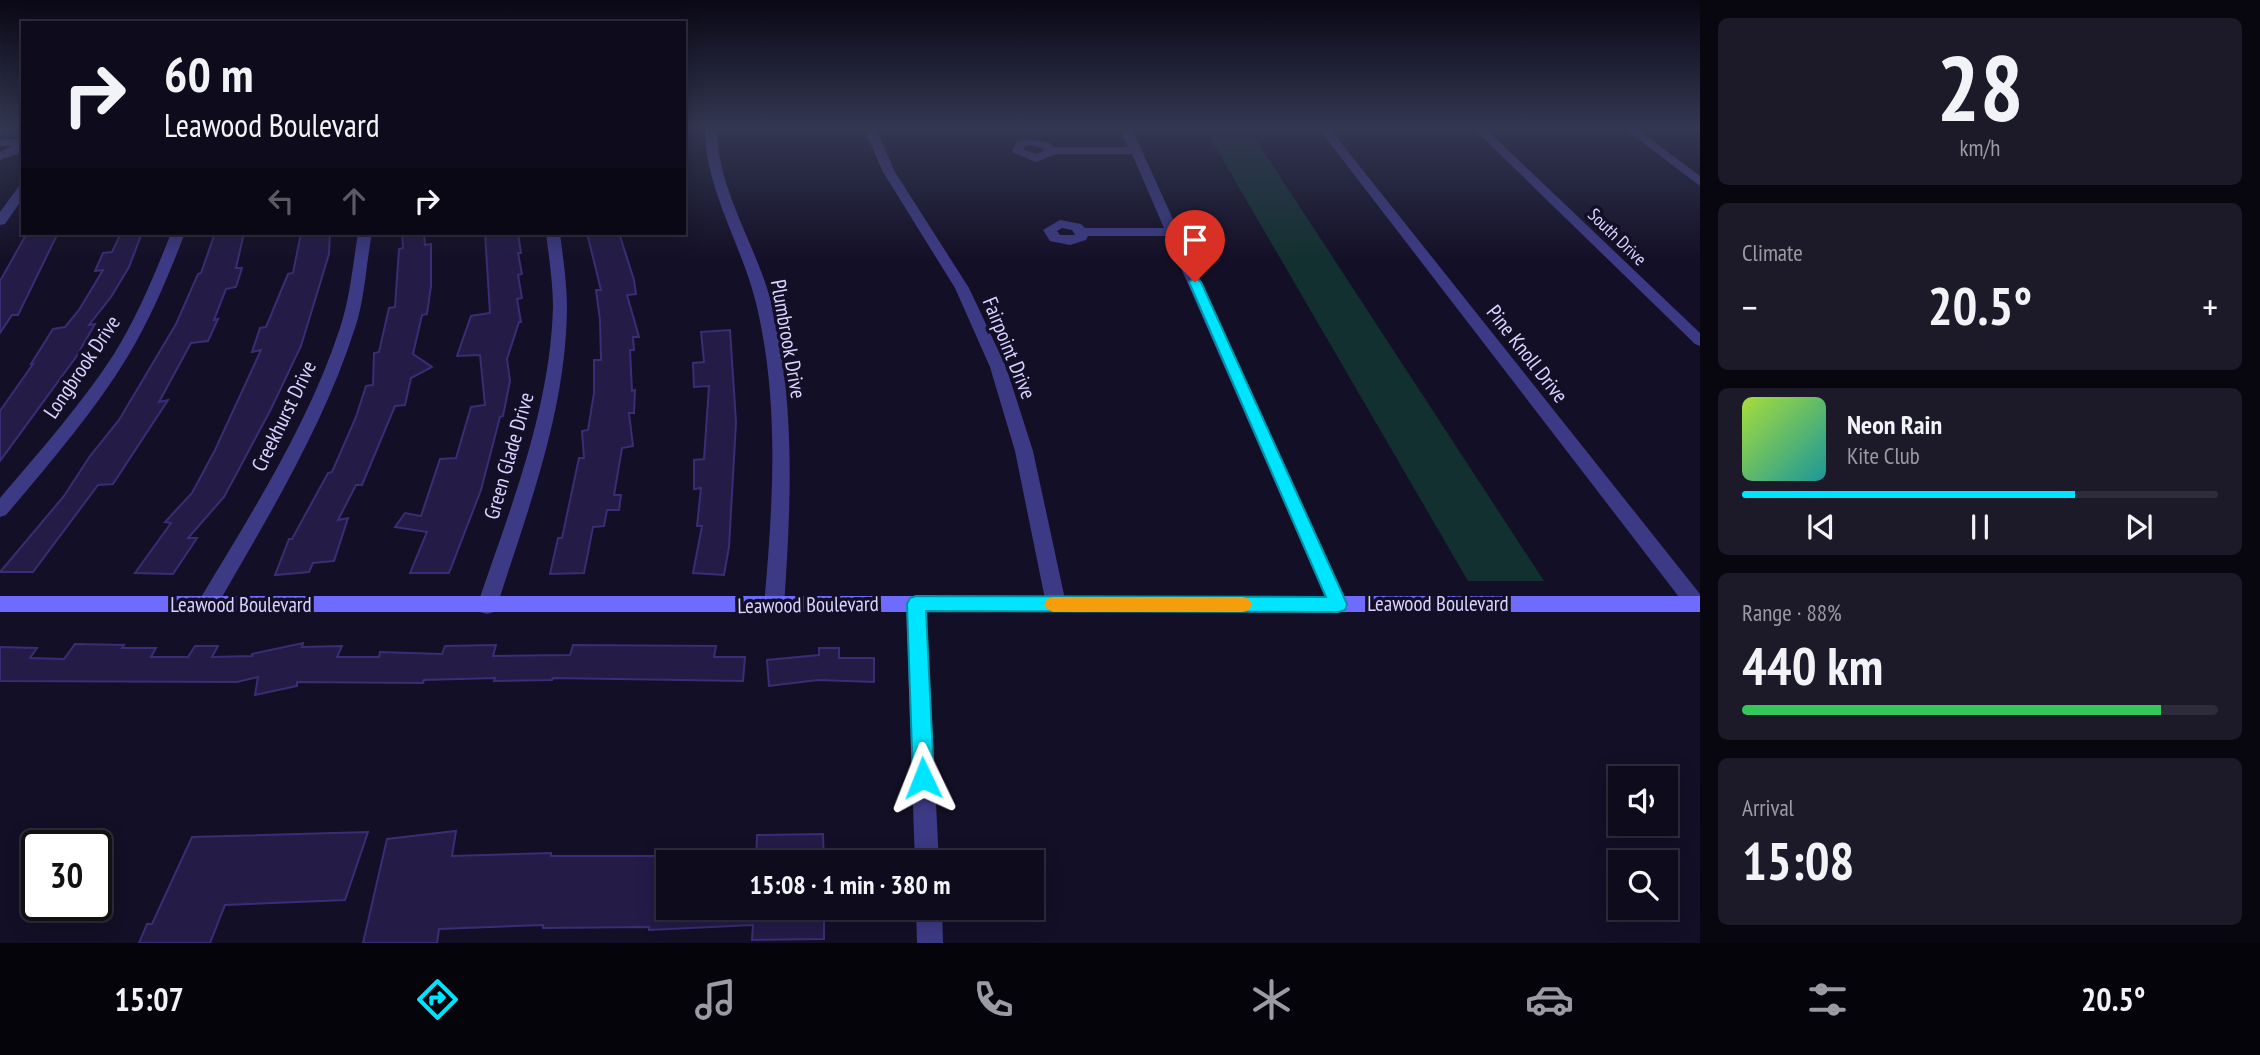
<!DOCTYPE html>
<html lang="en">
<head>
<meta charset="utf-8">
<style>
	body { margin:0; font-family:"PT Sans Narrow",sans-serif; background:#1c1929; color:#f1f3f6; height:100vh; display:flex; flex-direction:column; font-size:26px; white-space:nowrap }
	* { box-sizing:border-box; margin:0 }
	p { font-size:23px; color:#9b9ba3 }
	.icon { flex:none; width:38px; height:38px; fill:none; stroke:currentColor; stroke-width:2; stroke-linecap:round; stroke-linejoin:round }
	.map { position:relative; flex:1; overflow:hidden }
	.drawer { display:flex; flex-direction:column; gap:18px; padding:18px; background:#08060f; width:560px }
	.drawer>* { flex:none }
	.banner { position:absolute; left:21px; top:21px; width:665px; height:214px; border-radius:0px; box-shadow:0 4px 18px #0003,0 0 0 2px #2e2b3b; background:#0e0b1c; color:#f1f3f6; overflow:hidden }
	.tools { position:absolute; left:1608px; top:766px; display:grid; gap:14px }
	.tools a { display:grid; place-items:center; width:70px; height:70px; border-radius:0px; background:#0e0b1c; box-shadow:0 4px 18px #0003,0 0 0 2px #2e2b3b; font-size:35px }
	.speed { position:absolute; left:21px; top:830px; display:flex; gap:14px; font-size:35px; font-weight:700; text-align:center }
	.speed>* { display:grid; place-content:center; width:91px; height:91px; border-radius:50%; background:#0e0b1c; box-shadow:0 4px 18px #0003,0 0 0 2px #2e2b3b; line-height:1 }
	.speed .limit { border:4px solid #111; border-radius:10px; background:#fff; color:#111 }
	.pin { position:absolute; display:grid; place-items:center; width:60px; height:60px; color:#fff; margin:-72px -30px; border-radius:50% 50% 50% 0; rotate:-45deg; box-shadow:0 0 7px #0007 }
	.pin .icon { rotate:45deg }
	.me { position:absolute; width:77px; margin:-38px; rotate:358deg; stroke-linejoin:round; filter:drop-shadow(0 0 5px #0008) }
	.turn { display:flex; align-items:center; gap:24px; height:147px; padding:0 28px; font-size:32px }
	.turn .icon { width:91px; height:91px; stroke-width:2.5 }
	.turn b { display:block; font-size:49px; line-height:60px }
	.lanes { display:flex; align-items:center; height:66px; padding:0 28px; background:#0003; justify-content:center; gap:35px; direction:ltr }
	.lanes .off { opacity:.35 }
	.big { font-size:52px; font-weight:700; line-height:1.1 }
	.drawer .tile { flex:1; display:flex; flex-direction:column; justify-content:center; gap:10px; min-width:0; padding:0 24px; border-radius:10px; background:#1c1929 }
	.drawer .dial { align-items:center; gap:0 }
	.dial b { font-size:91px; line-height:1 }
	.song { display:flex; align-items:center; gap:21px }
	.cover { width:84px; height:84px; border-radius:10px; background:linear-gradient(135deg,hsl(80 70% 55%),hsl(180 70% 35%)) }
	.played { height:7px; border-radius:4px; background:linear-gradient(90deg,#00e5ff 70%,#2e2b3b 70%) }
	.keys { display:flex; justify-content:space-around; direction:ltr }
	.heat { display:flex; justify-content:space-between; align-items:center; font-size:38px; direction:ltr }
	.charge { height:10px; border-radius:5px; background:linear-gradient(90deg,#34c759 88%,#2e2b3b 0) }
	.trip { position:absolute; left:656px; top:850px; width:388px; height:70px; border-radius:0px; background:#0e0b1c; box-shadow:0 4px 18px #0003,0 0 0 2px #2e2b3b; font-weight:700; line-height:70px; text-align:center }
	.tabs { display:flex; height:112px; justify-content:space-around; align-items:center; background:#06040b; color:#9b9ba3 }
	.tabs .icon { width:49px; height:49px }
	.tabs .active { color:#00e5ff }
	.tabs b { font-size:32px; color:#f1f3f6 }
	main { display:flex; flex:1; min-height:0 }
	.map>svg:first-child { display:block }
</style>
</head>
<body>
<main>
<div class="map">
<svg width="1700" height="943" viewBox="0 0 1700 943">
	<rect width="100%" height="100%" fill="#130f26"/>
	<path fill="#12302f" d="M1205,129H1249L1544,581H1468Z"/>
	<g fill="#241b47" stroke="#3b2d73" stroke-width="2">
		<path d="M27,233H58L18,315H12L0,333V281Z"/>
		<path d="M121,233H142L129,267L111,297L89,325L95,324L76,357L0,461V411L33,364H31L53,329L65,327L79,310L103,270L95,271L103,253L112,252Z"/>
		<path d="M215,233H244L236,268H242L236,287L226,289L214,320L218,319L208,341L191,343L159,402L168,400L113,484L98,485L33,572H0L64,496L90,456L119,420L176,324L198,274L201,273Z"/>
		<path d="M301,233H330L329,254L301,346L271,409L224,497L188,538H197L173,574L135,573L171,523L165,522L192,493L215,450L261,350L252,352L260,328L266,327L288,274L293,273Z"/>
		<path d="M402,233H424L425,245L431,244V286L427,314L422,315L413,354L432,367L411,378L405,405L395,406L362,485H356L338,520L348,518L334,561L313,563L309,572L275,575L289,539H292L328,473L332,472L356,417L366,386L373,385L374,353L379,352L389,308L395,307L399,249L403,248Z"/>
		<path d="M485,233H518L521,253H518L522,274L518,275L522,298L517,299L521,322H519L507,359L510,381L503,416L500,417L481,490L449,573H410L427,532L395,527L405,513L421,516L440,459L456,458L471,407L485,405L480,355L457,356L471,316L490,313Z"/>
		<path d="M587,233H619L634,280L636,294L627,295L639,337H633L634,350H630L632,391L635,390L634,413H629L633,446L622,448L614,495H621L619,510H607L604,526L593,527L584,573L550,574L558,538H562L579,458H584L582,431L588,430L594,393V360H601L600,320L596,290H601Z"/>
		<path d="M730,330L736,422L729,547L724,575L693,573L702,526H697L701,488L694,489V460L704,459L709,386L694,387L693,363L704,362L701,332Z"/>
		<path d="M303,643L302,647L342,646L337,657H379L380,652L442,654L445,646L496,645L493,656L570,655L573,645L716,646L714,657H745L743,681L553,678L552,680L494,681L495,678L424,680L423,683L297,682V686L255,695L258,677L237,682L0,681V647L37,648L30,658L64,659L75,644L124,645L122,648H156L151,657H188L195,646H218L212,657L252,656V654Z"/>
		<path d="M819,648H839V658H874V682L818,680L769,686L767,660L819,655Z"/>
		<path d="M456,831L452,856L551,853V856H668V908H824V939L752,940L753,925L649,930V927L543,928V925L439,929L437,943H363L387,839Z"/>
		<path d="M368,832L345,900L225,905L210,943H139L147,924H152L192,837Z"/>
		<path d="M823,834L824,863H756L757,835Z"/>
	</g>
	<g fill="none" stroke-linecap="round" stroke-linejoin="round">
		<g fill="#3d3a85" fill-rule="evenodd">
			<path d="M705,129H717C717,189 756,244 771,302C796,401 791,505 784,606L781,612L774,614L767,612L764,606C773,505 780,402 756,303C742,245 705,189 705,129Z"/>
			<path d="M864,129H876L895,172L969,288L1006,367L1033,451L1066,604L1063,610L1056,612L1049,610L1046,604L1015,451L990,367L955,288L883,172Z"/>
			<path d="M1120,129H1132L1348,604L1345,610L1338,612L1331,610L1328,604L1167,236H1088L1086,240L1070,245L1050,241L1043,230L1060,220L1081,224L1085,228H1164L1132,154H1056L1036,162L1012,152L1016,142L1030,139L1050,143L1053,147H1128ZM1030,145L1042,148L1044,151L1036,154L1024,150L1025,146ZM1062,228L1072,230L1075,235H1060L1057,231Z"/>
			<path d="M1319,129H1330L1700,594V611L1689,610Z"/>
			<path d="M1474,129H1486L1700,333V346L1695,344Z"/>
			<path d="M1625,129H1637L1700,176V186Z"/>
			<path d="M14,139L23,141V148L17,154L0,160V152L12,146H0V140Z"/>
			<path d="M23,185V198L5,224L0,225V212L19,186Z"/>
			<path d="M171,233H185C169,274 151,318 128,356C94,412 49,464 6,515L0,517V498C39,452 81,405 114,354C137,317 155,274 171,233Z"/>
			<path d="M358,233H372C366,264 365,298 355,328C323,428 266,520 214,611L207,613L200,611L197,605L200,599C252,512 308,425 340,328C350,298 353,264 358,233Z"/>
			<path d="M546,233H560C563,258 567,283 567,308C566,412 528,509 497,606L494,612L487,614L480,612L477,606C510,509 550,411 553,307C553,283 549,258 546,233Z"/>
			<path d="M916,596L923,598L926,604L939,863H915L906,604L909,598Z"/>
			<path d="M916,908H942L943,943H917Z"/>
		</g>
		<rect fill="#6f6bff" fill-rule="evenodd" x="0" y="596" width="1700" height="16"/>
	</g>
	<linearGradient id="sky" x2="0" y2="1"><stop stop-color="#0a0815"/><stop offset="0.49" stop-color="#333752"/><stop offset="1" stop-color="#333752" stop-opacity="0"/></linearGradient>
	<rect width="1700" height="261" fill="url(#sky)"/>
	<path fill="#00e5ff" stroke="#0095a6" stroke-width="2" d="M1195,278L1201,282L1347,604L1345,610L1338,612L926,611L934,778L931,785L923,788L916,785L913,778L907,604L910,598L916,596L1326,597L1189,282Z"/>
	<path fill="#f59e0b" d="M1053,597H1243L1249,599L1252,604L1249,610L1243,612H1053L1047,609L1044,604L1047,599Z"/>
	<g text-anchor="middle" stroke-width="7" stroke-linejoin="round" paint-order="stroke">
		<g font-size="18" fill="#d9d4ff" stroke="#130f26">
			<text transform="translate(1617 237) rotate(44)" y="6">South Drive</text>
		</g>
		<g font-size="21" fill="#d9d4ff" stroke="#130f26">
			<text transform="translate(788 339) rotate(80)" y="7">Plumbrook Drive</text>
			<text transform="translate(1009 348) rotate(68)" y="7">Fairpoint Drive</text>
			<text transform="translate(1527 354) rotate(52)" y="7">Pine Knoll Drive</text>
			<text transform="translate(82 367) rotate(-56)" y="7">Longbrook Drive</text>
			<text transform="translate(284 416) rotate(-64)" y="7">Creekhurst Drive</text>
			<text transform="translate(509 456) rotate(-74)" y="7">Green Glade Drive</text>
			<text x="1438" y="611">Leawood Boulevard</text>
			<text x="241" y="612">Leawood Boulevard</text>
			<text transform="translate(808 605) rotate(-1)" y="7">Leawood Boulevard</text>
		</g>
	</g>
</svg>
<div class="tools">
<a><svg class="icon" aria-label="sound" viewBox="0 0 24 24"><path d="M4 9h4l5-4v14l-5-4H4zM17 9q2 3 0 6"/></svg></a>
<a><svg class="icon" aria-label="search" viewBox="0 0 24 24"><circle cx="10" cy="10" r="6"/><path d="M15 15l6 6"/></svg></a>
</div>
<div class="speed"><div class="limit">30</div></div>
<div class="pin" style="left:1195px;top:282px;background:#d93025"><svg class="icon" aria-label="arrive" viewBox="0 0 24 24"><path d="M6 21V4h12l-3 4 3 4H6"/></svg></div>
<svg class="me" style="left:923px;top:778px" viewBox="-20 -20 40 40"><path d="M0-17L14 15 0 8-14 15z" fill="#00e5ff" stroke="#fff" stroke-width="4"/></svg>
<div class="trip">15:08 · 1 min · 380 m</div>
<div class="banner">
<div class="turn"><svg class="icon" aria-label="right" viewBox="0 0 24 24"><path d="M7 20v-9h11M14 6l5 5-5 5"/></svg><div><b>60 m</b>Leawood Boulevard</div></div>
<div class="lanes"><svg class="icon off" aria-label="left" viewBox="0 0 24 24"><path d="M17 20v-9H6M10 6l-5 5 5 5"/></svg><svg class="icon off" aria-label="ahead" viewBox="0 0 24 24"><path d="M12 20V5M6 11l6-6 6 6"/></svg><svg class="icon" aria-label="right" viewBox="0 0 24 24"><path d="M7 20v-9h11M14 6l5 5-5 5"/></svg></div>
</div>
</div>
<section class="drawer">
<div class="tile dial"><b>28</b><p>km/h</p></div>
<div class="tile"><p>Climate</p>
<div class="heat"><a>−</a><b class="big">20.5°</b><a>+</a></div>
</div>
<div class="tile">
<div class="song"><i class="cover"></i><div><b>Neon Rain</b><p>Kite Club</p></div></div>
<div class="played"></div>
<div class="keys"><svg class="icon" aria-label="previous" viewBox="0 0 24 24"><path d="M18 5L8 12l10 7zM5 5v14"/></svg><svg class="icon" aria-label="pause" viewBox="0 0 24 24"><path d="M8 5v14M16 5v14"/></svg><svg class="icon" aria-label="next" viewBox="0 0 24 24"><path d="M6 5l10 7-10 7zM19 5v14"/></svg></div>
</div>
<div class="tile"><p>Range · 88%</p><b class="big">440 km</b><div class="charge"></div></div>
<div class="tile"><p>Arrival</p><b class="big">15:08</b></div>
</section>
</main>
<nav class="tabs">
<b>15:07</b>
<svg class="icon active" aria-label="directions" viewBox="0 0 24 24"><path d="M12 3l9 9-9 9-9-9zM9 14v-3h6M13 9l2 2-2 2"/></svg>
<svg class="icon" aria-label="music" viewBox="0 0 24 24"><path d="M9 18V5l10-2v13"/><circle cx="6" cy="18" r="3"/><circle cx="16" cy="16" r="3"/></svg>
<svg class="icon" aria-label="phone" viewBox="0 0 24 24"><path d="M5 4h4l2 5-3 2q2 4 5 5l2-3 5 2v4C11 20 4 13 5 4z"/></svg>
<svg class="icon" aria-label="climate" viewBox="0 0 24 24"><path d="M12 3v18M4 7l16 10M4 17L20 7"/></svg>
<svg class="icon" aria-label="car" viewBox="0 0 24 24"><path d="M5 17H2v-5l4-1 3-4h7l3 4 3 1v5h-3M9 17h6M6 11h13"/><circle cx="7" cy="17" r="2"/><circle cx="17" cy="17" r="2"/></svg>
<svg class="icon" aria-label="filters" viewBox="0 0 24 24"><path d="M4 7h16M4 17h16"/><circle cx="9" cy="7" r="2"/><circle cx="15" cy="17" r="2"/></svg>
<b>20.5°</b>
</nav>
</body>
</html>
